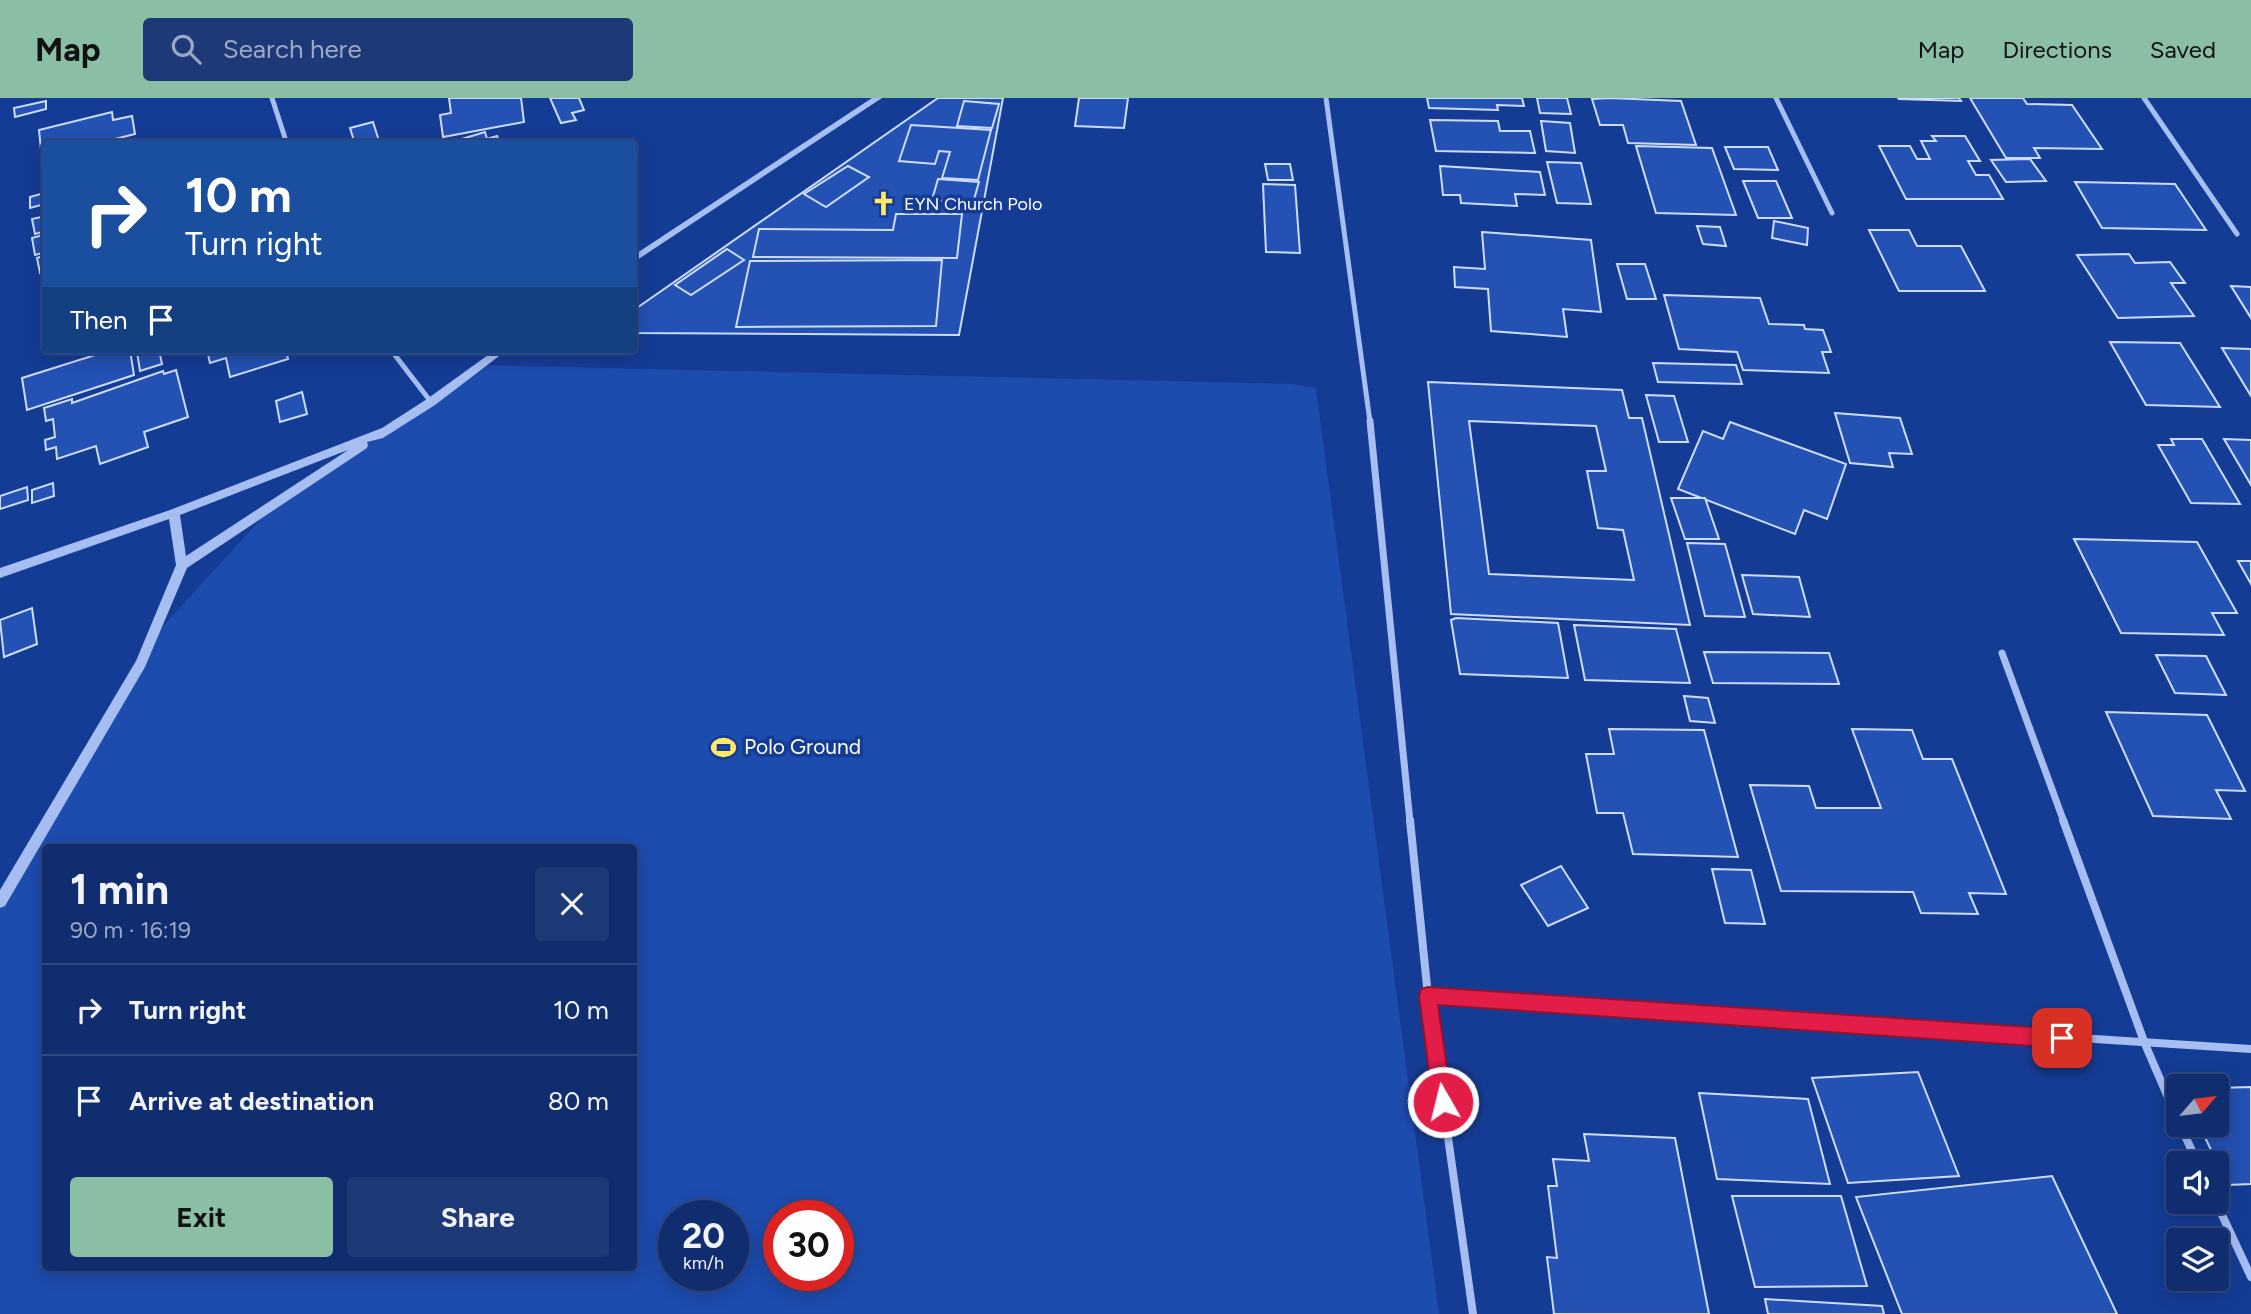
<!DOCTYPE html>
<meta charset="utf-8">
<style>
:root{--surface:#102d70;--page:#1e3978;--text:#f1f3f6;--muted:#9ca8c3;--line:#304983;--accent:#8abfa5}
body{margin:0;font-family:Figtree,sans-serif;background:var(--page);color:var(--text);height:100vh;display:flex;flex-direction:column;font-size:26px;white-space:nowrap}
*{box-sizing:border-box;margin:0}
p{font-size:23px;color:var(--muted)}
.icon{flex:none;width:38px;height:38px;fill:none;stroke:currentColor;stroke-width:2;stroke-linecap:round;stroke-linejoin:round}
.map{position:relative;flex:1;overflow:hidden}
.panel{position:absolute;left:42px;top:746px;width:595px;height:427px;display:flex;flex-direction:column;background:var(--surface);border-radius:7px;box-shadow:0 4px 18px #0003,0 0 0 2px var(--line)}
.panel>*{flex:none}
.hud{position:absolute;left:42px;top:42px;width:595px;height:214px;border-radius:7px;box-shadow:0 4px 18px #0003,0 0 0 2px var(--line);background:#1a4fa0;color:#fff;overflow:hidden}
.needle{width:46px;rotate:62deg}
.buttons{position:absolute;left:2166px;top:976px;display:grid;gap:14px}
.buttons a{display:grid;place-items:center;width:63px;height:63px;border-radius:7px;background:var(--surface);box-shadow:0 4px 18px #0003,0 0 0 2px var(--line);font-size:35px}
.speed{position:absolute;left:658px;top:1102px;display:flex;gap:14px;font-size:35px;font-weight:700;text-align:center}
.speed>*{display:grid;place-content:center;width:91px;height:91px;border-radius:50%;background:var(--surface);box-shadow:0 4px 18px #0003,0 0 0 2px var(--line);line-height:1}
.speed small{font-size:18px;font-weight:400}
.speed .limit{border:10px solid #d22;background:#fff;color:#111}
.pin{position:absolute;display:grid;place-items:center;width:60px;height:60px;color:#fff;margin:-30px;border-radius:14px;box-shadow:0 4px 10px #0006}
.me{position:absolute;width:77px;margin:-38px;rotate:352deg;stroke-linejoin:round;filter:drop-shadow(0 0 5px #0008)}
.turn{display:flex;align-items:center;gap:24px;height:147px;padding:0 28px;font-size:32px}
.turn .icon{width:91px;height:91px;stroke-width:2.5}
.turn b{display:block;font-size:49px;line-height:60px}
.then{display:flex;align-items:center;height:66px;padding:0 28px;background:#0003;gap:14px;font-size:26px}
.round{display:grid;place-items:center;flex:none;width:74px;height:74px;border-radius:7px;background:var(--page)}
.summary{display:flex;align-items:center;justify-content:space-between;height:119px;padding:0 28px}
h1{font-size:42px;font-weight:700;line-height:52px}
.primary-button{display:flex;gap:14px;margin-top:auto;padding:14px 28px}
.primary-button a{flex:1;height:80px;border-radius:7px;background:var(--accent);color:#111;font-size:28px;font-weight:700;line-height:80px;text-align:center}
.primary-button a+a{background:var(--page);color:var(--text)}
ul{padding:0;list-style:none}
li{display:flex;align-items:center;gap:21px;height:91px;padding:0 28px;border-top:2px solid var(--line)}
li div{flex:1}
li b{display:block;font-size:26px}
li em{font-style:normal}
header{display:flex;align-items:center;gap:42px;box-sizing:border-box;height:98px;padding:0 35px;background:var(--accent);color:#111}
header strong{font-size:33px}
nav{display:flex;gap:38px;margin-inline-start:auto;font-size:24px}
.search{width:490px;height:63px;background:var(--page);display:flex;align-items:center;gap:18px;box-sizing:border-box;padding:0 24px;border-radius:7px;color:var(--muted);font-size:26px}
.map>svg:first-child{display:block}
.green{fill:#1d4caf;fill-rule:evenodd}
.building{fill:#2351b4;stroke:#cddcfc;stroke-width:2;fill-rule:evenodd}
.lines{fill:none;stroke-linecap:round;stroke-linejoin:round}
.minor-far2{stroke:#a6bef2;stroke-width:5}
.minor-far1{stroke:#a6bef2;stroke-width:7}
.minor{stroke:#a6bef2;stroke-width:8}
.tertiary{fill:#a6bef2;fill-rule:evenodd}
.route{fill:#e11d48;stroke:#92132f;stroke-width:2}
.labels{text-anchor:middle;stroke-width:7;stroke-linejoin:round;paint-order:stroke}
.far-poi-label{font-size:18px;fill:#fff;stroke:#153c95;text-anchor:start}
.poi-label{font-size:21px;fill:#fff;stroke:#153c95;text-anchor:start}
</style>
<header>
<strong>Map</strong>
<div class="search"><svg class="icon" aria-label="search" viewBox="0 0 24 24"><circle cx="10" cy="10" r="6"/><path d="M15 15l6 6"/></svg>Search here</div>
<nav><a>Map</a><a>Directions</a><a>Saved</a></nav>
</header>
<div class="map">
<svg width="2251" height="1216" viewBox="0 0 2251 1216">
<rect width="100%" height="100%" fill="#153c95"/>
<path class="green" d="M 478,267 L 1292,286 L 1316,290 L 1439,1216 L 0,1216 L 0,792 L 144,549 L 281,399 ZM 46,749 L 634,749 L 634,1169 L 46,1169 ZM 674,1118 L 733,1118 L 733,1178 L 674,1178 ZM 779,1118 L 838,1118 L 838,1178 L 779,1178 Z"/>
<g class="building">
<path d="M 449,0 L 521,0 L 524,24 L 443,39 L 440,17 L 451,15 Z"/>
<path d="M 550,0 L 579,0 L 584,12 L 572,15 L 576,22 L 561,25 Z"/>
<path d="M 938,0 L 1003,0 L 959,237 L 634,235 L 634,212 Z"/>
<path d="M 1079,0 L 1128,0 L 1124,30 L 1075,28 Z"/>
<path d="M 1427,0 L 1522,0 L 1524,8 L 1497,7 L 1498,12 L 1429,10 Z"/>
<path d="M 1537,0 L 1567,0 L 1571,16 L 1540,15 Z"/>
<path d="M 1610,0 L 1681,3 L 1696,47 L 1628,45 L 1623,27 L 1600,27 L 1592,1 Z"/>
<path d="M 1898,0 L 1959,0 L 1961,3 L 1899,1 Z"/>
<path d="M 1970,0 L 2023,0 L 2027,6 L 2072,7 L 2102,51 L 2034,50 L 2040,60 L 2006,60 Z"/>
<path d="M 46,3 L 46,11 L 15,19 L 14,10 Z"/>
<path d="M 964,3 L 999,6 L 992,30 L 957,28 Z"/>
<path d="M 112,14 L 113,22 L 132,18 L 135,36 L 115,41 L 116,46 L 46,46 L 46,70 L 43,71 L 39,32 Z"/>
<path d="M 1430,22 L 1498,23 L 1500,33 L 1530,33 L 1535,55 L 1436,53 Z"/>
<path d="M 1541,23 L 1570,25 L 1575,55 L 1546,53 Z"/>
<path d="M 373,24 L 380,46 L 355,46 L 350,30 Z"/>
<path d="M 911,27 L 991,32 L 978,82 L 942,80 L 950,54 L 939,53 L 935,66 L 899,63 Z"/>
<path d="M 485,34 L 487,41 L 497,38 L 500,46 L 445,46 Z"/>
<path d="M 1932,38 L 1965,38 L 1980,63 L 1968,63 L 1976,77 L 1989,77 L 2003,101 L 1906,101 L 1879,48 L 1910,48 L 1917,61 L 1930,61 L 1921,43 L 1936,43 Z"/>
<path d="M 1636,48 L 1712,50 L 1736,117 L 1656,115 Z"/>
<path d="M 1725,49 L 1768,49 L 1778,72 L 1734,71 Z"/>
<path d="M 2030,61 L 2046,83 L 2006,84 L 1991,62 Z"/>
<path d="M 1547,64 L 1581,65 L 1591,106 L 1557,105 Z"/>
<path d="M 1265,66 L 1290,66 L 1293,82 L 1268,82 Z"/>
<path d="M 848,68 L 869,79 L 826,109 L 804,96 Z"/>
<path d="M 1440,68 L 1540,74 L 1545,97 L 1515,96 L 1517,108 L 1461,105 L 1460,97 L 1443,97 Z"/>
<path d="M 938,81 L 979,84 L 973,105 L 932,102 Z"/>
<path d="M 1743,83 L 1776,83 L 1792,120 L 1758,120 Z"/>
<path d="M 2075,84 L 2175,86 L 2206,132 L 2102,130 Z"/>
<path d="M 1263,86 L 1295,87 L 1300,155 L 1266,154 Z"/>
<path d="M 44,95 L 45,106 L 30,110 L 30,99 Z"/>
<path d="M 896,116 L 962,116 L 957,160 L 753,159 L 759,131 L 893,132 Z"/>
<path d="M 46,118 L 46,133 L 35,136 L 32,121 Z"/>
<path d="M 1774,123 L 1808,130 L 1807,147 L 1772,140 Z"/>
<path d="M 1697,128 L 1720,129 L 1726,148 L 1703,146 Z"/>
<path d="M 1869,132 L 1909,132 L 1917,148 L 1961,148 L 1985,193 L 1899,193 Z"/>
<path d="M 1482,134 L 1591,142 L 1601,214 L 1563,211 L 1567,239 L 1491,233 L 1488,191 L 1455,189 L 1454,169 L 1485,171 Z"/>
<path d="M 46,136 L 46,154 L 35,157 L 32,140 Z"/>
<path d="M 727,151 L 744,162 L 691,197 L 675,187 Z"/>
<path d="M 2129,156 L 2135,165 L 2170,164 L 2185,185 L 2171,185 L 2194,218 L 2118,220 L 2077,157 Z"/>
<path d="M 46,157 L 46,173 L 40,175 L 37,160 Z"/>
<path d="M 942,162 L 936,228 L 736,229 L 750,163 Z"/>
<path d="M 1617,166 L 1645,166 L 1656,201 L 1627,201 Z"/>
<path d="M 2231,188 L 2251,189 L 2251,220 Z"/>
<path d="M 1664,197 L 1760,200 L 1769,226 L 1804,227 L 1805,231 L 1823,232 L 1831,254 L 1822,254 L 1829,275 L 1743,272 L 1737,254 L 1679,251 Z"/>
<path d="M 2110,244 L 2180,245 L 2220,309 L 2146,307 Z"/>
<path d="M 2222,250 L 2251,251 L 2251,298 Z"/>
<path d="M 111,252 L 130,252 L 134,277 L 27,312 L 22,280 Z"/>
<path d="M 144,252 L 159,252 L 162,266 L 140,273 L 137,254 Z"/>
<path d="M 207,252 L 286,252 L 288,261 L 230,279 L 226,260 L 210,265 Z"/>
<path d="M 1653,265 L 1736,267 L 1742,286 L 1658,284 Z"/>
<path d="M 176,272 L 188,319 L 144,334 L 148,349 L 100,366 L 96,348 L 57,361 L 56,349 L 46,352 L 45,342 L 55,339 L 53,321 L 46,323 L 44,310 L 72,301 L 72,305 L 163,273 L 164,276 Z"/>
<path d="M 1428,284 L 1622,292 L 1629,320 L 1642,320 L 1690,527 L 1451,516 ZM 1469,323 L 1596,328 L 1606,373 L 1587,373 L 1598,430 L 1623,432 L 1634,482 L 1489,476 Z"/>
<path d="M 302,294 L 307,316 L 280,324 L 276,303 Z"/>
<path d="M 1646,297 L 1674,298 L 1688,344 L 1659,344 Z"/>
<path d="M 1835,315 L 1900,320 L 1912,356 L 1889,355 L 1893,369 L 1850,365 Z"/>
<path d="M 1730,324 L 1846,366 L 1827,421 L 1804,412 L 1795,436 L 1678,391 L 1703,333 L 1723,341 Z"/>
<path d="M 2171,341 L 2202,341 L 2240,406 L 2191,405 L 2158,347 L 2174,347 Z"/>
<path d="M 2224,341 L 2251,342 L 2251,387 Z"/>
<path d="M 53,385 L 54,398 L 32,405 L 32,392 Z"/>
<path d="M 27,389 L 28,402 L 0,411 L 0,398 Z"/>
<path d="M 1671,400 L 1705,400 L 1719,441 L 1685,441 Z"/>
<path d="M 2074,441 L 2197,444 L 2237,515 L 2212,515 L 2224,537 L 2121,535 Z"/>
<path d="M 1687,445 L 1725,446 L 1745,519 L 1705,518 Z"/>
<path d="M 2238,463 L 2251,463 L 2251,486 Z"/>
<path d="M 1742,477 L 1799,479 L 1810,519 L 1753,516 Z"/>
<path d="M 32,510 L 37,546 L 4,559 L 0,522 Z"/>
<path d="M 1456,520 L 1558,525 L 1568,580 L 1460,576 L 1451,522 Z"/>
<path d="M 1574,527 L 1676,531 L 1690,585 L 1585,582 Z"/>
<path d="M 1704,554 L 1829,555 L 1839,586 L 1713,585 Z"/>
<path d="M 2156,557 L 2206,558 L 2226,597 L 2175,595 Z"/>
<path d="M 1684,598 L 1708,600 L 1715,625 L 1690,623 Z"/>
<path d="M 2106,614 L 2207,617 L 2245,693 L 2216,692 L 2231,721 L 2153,718 Z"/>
<path d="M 1609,631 L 1704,632 L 1738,759 L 1633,756 L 1623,715 L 1597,715 L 1586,656 L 1614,656 Z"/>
<path d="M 1852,631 L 1912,632 L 1923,661 L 1952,661 L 2006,796 L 1969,795 L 1978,816 L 1921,815 L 1913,794 L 1781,793 L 1750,687 L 1809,688 L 1816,710 L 1881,710 Z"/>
<path d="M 1561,768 L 1588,810 L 1548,828 L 1521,787 Z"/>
<path d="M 1712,771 L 1751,772 L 1765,826 L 1725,825 Z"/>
<path d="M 1918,974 L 1959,1078 L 1848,1085 L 1812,980 Z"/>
<path d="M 2251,989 L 2251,1086 L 2228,1087 L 2199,1027 L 2217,1027 L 2217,990 Z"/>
<path d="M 1699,995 L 1808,1001 L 1830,1086 L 1717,1081 Z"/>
<path d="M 1584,1036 L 1675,1040 L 1709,1216 L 1554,1216 L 1547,1159 L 1557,1160 L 1548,1088 L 1557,1088 L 1553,1061 L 1589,1063 Z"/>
<path d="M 2052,1078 L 2117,1216 L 1902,1216 L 1856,1099 Z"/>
<path d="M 1732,1098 L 1841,1098 L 1867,1188 L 1755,1189 Z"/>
<path d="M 1765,1201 L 1882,1208 L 1884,1216 L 1768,1216 Z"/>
</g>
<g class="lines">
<g class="minor-far2">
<path d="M 272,0 L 287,46"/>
<path d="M 1326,0 L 1370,324"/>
<path d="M 1776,0 L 1832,115"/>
<path d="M 2144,0 L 2237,136"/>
<path d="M 391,252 L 431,304"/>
</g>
<g class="minor-far1">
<path d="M 1370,323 L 1410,724"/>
<path d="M 2002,555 L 2064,724"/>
</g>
<g class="minor">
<path d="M 1410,722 L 1428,898 L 1473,1216"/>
<path d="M 2063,722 L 2145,946 L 2179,1025"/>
<path d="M 1428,898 L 2251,951"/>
<path d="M 2180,1027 L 2198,1066"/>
<path d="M 2216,1104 L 2251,1179"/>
</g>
<g class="tertiary">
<path d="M 872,0 L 882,0 L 634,164 L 634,157 Z"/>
<path d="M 495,252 L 507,252 L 435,307 L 383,340 L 367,344 L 368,347 L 367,350 L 187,470 L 145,569 L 5,808 L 0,810 L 0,792 L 136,563 L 176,467 L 169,421 L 0,480 L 0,470 L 170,412 L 382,330 L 427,301 ZM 348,352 L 186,458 L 180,417 Z"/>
</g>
</g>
<path class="route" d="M 1428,889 L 2062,931 L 2069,934 L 2071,940 L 2069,947 L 2062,950 L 1438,907 L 1452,1004 L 1450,1011 L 1443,1013 L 1436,1011 L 1433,1004 L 1419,898 L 1421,891 Z"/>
<defs>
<symbol id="church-bare" viewBox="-9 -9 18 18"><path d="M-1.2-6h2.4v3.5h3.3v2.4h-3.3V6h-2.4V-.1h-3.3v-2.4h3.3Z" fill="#ffe767" stroke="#153c95" stroke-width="2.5" paint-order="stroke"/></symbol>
<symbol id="stadium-bare" viewBox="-9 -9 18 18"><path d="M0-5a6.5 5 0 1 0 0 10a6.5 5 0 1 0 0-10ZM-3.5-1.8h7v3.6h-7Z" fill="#ffe767" stroke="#153c95" stroke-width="2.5" paint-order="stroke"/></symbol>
</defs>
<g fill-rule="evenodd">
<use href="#church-bare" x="866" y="88" width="35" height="35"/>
<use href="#stadium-bare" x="706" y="632" width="35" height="35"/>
</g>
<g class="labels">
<g class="far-poi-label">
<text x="904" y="112">EYN Church Polo</text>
</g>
<g class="poi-label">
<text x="744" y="656">Polo Ground</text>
</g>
</g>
</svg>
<div class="buttons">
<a><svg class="needle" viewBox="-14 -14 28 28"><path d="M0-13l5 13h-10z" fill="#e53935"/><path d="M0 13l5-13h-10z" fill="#9ca8c3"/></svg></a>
<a><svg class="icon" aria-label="sound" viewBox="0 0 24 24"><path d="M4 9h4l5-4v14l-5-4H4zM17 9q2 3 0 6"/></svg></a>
<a><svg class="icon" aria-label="layers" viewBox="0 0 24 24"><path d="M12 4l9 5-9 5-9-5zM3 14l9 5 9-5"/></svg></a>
</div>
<div class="speed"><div>20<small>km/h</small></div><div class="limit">30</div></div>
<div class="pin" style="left:2062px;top:940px;background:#d93025"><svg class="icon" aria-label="arrive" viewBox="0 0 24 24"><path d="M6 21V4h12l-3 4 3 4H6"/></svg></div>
<svg class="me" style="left:1443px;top:1004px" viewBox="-20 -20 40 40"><circle r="17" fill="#e11d48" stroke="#fff" stroke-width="3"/><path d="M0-11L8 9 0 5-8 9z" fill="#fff"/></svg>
<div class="hud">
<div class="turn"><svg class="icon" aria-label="right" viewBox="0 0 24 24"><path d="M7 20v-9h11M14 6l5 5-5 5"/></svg><div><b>10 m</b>Turn right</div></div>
<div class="then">Then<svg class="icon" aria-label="arrive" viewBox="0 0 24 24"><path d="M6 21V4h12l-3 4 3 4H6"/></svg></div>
</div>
<section class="panel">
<div class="summary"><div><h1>1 min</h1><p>90 m · 16:19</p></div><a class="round"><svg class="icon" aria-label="close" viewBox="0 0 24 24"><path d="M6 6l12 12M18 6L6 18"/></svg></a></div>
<ul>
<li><svg class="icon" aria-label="right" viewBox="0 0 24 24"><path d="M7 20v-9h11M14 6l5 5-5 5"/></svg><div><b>Turn right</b></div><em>10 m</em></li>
<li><svg class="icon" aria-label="arrive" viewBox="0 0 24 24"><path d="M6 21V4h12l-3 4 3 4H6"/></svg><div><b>Arrive at destination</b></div><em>80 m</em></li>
</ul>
<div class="primary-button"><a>Exit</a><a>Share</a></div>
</section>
</div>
